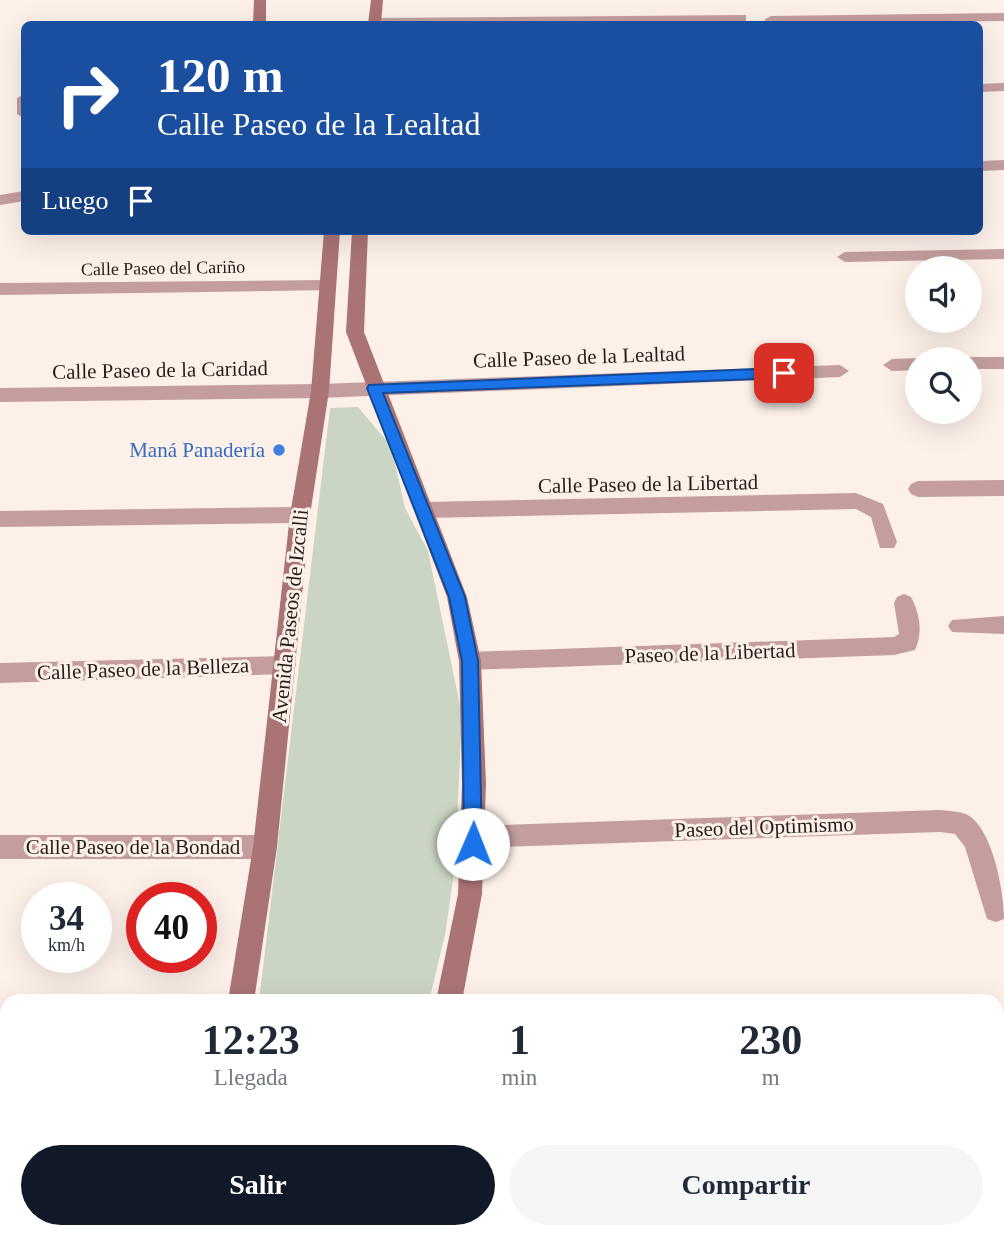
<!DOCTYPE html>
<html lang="es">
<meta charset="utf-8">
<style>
:root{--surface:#fff;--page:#f6f6f7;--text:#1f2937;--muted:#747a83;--accent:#111827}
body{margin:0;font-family:Georgia,serif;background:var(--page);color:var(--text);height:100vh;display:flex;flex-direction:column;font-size:26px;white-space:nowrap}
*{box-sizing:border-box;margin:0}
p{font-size:23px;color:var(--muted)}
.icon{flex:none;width:38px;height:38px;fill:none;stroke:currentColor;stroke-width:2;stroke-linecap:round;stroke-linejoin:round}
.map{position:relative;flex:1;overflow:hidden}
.panel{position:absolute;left:0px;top:994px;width:1004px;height:245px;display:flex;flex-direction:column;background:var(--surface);border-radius:21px 21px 0 0;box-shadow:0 7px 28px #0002}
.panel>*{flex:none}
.top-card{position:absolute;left:21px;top:21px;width:962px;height:214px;border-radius:10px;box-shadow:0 7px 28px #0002;background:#1a4fa0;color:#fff;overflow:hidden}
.fabs{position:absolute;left:905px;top:256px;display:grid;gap:14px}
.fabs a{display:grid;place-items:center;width:77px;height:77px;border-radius:50%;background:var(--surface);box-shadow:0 7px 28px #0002;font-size:35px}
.speed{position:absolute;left:21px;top:882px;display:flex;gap:14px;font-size:35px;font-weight:700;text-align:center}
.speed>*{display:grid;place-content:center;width:91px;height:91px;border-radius:50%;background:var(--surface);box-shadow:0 7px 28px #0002;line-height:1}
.speed small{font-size:18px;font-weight:400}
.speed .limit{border:10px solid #d22;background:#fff;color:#111}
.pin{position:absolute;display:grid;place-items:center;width:60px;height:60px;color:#fff;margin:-30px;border-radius:14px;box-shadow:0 4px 10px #0006}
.me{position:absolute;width:77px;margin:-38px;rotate:1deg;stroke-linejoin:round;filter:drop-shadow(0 0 5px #0008)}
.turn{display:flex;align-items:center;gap:24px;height:147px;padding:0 21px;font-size:32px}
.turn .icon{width:91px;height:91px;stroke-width:2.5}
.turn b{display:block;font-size:49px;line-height:60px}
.then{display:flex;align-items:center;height:66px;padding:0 21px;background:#0003;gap:14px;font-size:26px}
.eta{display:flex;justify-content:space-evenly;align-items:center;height:119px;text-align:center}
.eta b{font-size:42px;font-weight:700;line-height:49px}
.primary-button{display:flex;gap:14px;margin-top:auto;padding:14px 21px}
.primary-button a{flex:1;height:80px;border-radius:42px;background:var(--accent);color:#fff;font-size:28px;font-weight:700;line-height:80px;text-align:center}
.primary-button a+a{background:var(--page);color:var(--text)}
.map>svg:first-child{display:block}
.green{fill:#cbd5c3}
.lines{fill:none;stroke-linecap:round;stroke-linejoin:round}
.street{fill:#c49e9f;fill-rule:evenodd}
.secondary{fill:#aa7476;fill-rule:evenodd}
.route{fill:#1a73e8;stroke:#114b97;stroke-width:2}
.shop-dot{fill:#3f7fe0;stroke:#fcf0e9;stroke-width:2.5}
.labels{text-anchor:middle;stroke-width:6;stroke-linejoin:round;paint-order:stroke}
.far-street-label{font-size:18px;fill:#241d19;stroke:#fcf0e9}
.street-label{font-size:21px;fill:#241d19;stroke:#fcf0e9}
.shop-label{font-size:21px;fill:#366cbe;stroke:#fcf0e9;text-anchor:end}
</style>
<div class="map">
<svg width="1004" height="1239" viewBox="0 0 1004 1239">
<rect width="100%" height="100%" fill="#fcf0e9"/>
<g class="green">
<path d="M 358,407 L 391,446 L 405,508 L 428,551 L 462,715 L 455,866 L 445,935 L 429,1001 L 259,1001 L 330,408 Z"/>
<path d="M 232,1232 L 342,1232 L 338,1239 L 231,1239 Z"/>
</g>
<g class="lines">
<g class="street">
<path d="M 1004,13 L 1004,21 L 771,24 L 764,20 L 771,16 Z"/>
<path d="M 746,15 L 746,21 L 741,22 L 370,24 L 368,22 L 375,18 Z"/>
<path d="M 1004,83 L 1004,91 L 980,92 L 980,84 Z"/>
<path d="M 24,94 L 24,118 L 17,114 L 17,98 Z"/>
<path d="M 1004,160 L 1004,170 L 980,171 L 980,161 Z"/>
<path d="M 24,191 L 24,201 L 0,205 L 0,195 Z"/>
<path d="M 1004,249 L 1004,259 L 845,262 L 837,257 L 845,252 Z"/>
<path d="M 327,280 L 335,286 L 333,290 L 0,295 L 0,283 Z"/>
<path d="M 970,357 L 1004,357 L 1004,369 L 970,369 L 970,359 L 964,359 Z"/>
<path d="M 917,358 L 921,359 L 917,359 L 917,370 L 892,371 L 883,365 L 892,359 Z"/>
<path d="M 840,365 L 849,371 L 840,377 L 320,398 L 0,402 L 0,388 L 320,384 Z"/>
<path d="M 1004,480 L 1004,496 L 918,497 L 911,494 L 908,489 L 911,484 L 918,481 Z"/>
<path d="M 856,493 L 883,504 L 897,542 L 894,548 L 880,548 L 871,517 L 856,509 L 425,518 L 418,515 L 415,510 L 418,505 L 425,502 Z"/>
<path d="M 300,507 L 307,509 L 310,515 L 307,521 L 300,523 L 0,527 L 0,511 Z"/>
<path d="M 904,594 L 911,597 C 920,613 923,634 915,650 L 894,655 L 470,670 L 462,668 L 459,661 L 462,654 L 470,652 L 894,637 L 899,634 L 894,603 L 897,597 Z"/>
<path d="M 1004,616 L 1004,634 L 952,632 L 948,626 L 952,620 Z"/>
<path d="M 285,656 L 293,658 L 296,665 L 293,672 L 285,674 L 0,683 L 0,663 Z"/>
<path d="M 940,810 C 949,811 960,811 968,815 C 993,830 1004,892 1004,919 L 996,922 L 987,919 L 965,847 L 955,834 L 940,832 L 503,847 L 473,856 L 465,852 L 461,844 L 465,836 L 503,825 Z"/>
<path d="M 0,835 L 265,835 L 273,839 L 277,847 L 273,855 L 265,859 L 0,859 Z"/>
<rect x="998" y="1030" width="6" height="26"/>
<rect x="0" y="1068" width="7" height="28"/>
</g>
<g class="secondary">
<path d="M 254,0 L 266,0 L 266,24 L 253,24 Z"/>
<path d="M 371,0 L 383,0 L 381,24 L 368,24 Z"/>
<path d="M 324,231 L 340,231 L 329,391 L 310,515 L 277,847 L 254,1001 L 228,1001 L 253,847 L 290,515 L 311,391 Z"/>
<path d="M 352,231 L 368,231 L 364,332 L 467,597 L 481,661 L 486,784 L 482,894 L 462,1001 L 436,1001 L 458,894 L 462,784 L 459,661 L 447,597 L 346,332 Z"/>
<path d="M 199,1232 L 227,1232 L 227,1239 L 197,1239 Z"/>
<path d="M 347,1232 L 376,1232 L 374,1239 L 344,1239 Z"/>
</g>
</g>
<path class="route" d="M 784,368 L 791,373 L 784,378 L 383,393 L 465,597 L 478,661 L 482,844 L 479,851 L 473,853 L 466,851 L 464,844 L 462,661 L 449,597 L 367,388 L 369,385 Z"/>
<circle class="shop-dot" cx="279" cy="450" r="7"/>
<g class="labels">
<g class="far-street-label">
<text transform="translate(163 268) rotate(-1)" y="6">Calle Paseo del Cariño</text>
</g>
<g class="street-label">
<text transform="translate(579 357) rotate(-2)" y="7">Calle Paseo de la Lealtad</text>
<text transform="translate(160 370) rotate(-1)" y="7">Calle Paseo de la Caridad</text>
<text transform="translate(648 484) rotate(-1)" y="7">Calle Paseo de la Libertad</text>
<text transform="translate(290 616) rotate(-84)" y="7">Avenida Paseos de Izcalli</text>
<text transform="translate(710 653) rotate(-2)" y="7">Paseo de la Libertad</text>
<text transform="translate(143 669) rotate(-2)" y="7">Calle Paseo de la Belleza</text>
<text transform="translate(764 827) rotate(-2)" y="7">Paseo del Optimismo</text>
<text x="133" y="854">Calle Paseo de la Bondad</text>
</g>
<g class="shop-label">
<text x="265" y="457">Maná Panadería</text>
</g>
</g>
</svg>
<div class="fabs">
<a><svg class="icon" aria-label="sound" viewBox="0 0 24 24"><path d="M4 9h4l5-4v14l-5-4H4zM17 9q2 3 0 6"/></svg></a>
<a><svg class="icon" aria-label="search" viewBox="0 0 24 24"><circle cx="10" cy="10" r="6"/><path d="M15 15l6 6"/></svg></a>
</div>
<div class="speed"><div>34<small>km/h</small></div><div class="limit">40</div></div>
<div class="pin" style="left:784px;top:373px;background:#d93025"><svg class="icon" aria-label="arrive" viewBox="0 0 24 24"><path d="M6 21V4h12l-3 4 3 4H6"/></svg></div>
<svg class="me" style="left:473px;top:844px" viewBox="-20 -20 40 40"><circle r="19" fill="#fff"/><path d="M0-13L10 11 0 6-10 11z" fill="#1a73e8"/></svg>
<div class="top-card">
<div class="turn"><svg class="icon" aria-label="right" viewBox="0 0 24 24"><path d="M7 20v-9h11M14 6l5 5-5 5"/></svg><div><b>120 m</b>Calle Paseo de la Lealtad</div></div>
<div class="then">Luego<svg class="icon" aria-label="arrive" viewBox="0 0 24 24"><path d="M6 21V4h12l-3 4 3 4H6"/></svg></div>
</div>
<section class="panel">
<div class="eta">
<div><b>12:23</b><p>Llegada</p></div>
<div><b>1</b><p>min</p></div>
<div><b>230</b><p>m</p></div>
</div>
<div class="primary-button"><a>Salir</a><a>Compartir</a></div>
</section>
</div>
